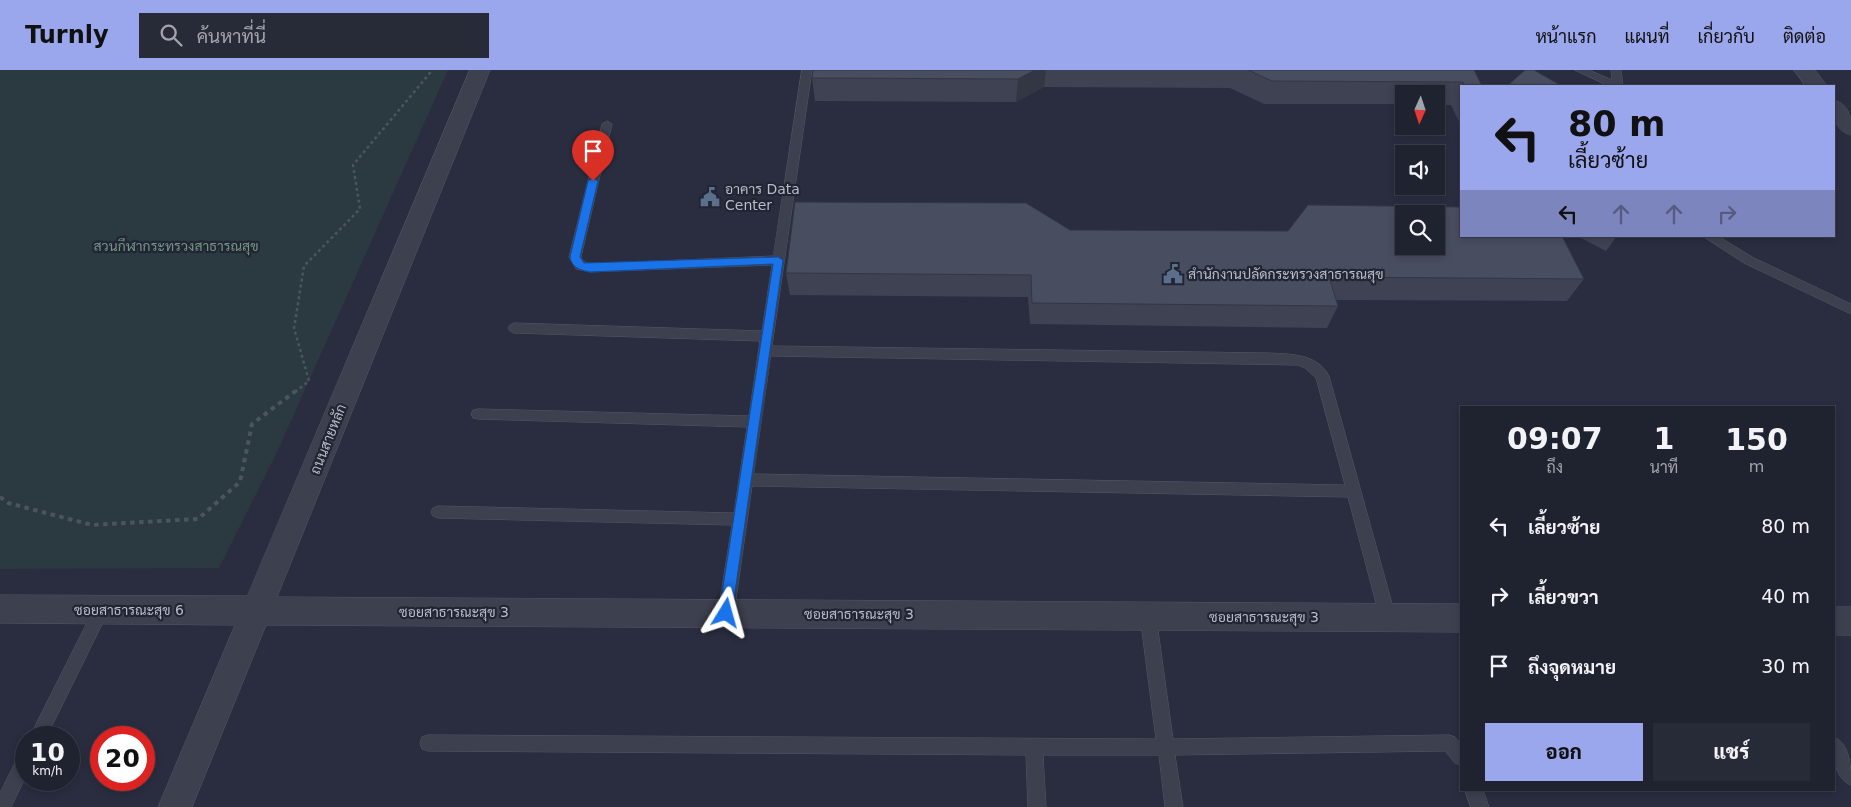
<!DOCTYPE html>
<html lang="th">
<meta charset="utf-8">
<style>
:root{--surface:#1f222f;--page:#272a37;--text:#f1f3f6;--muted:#a1a4aa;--line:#3c3f4b;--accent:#9ba7ed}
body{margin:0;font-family:"DejaVu Sans",Sarabun,sans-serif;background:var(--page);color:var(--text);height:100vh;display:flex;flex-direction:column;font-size:19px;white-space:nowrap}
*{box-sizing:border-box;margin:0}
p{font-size:16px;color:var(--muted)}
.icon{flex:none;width:28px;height:28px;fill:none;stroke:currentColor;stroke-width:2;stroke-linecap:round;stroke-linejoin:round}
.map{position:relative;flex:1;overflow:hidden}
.panel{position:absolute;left:1460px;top:336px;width:375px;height:385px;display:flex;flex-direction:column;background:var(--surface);border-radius:0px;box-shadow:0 2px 8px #0003,0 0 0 1px var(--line)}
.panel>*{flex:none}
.guide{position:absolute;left:1460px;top:15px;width:375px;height:152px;border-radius:0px;box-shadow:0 2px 8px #0003,0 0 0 1px var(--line);background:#9ba7ed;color:#111;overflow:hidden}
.needle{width:32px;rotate:183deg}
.controls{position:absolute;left:1395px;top:15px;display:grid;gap:10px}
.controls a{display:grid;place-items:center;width:50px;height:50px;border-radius:0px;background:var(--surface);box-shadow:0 2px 8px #0003,0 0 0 1px var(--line);font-size:25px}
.speed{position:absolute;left:15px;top:656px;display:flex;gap:10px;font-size:25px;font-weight:700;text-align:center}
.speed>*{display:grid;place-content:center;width:65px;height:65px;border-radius:50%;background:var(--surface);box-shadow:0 2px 8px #0003,0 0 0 1px var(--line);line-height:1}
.speed small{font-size:12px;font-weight:400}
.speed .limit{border:8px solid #d22;background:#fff;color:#111}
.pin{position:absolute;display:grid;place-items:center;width:42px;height:42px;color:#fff;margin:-51px -21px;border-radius:50% 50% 50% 0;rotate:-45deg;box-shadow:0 0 5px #0007}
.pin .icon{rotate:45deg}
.me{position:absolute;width:55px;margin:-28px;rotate:8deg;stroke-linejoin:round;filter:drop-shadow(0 0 4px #0008)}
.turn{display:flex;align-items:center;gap:18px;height:105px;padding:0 25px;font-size:22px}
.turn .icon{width:65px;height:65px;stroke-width:2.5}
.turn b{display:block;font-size:35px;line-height:42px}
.lanes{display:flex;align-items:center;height:48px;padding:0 25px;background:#0003;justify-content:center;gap:25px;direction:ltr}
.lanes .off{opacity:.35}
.eta{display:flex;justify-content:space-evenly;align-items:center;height:85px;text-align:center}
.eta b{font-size:30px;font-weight:800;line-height:35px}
.action{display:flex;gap:10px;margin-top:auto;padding:10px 25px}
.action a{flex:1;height:58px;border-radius:0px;background:var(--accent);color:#111;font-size:20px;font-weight:800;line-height:58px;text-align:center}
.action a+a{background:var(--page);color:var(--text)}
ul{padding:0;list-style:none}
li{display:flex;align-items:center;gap:15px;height:70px;padding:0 25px}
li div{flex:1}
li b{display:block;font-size:19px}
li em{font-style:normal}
header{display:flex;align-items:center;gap:30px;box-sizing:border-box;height:70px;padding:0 25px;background:var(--accent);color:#111}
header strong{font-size:24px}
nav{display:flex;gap:28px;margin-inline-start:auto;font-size:18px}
.search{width:350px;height:45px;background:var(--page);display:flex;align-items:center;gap:12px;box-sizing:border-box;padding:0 18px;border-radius:0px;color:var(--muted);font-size:19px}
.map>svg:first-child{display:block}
.green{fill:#2b3940}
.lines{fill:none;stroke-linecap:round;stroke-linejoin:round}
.lane-casing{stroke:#555866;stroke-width:1}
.street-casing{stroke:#555866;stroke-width:1}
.path-far1{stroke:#49565d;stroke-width:2.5;stroke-dasharray:3 3;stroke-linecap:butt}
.path{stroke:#49565d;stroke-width:4;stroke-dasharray:4.5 4.5;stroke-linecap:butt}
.lane{fill:#3d404f;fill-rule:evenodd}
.street{fill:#3d404f;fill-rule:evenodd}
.wall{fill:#3f4253}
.shaded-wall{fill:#333643}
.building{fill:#494d60;stroke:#333643;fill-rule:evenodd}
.route{fill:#1a73e8;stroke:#114b97}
.labels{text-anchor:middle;stroke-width:4.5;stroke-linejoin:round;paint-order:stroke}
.poi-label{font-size:14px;fill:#b9bcc9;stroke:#222534;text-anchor:start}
.park-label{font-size:14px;fill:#739784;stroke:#222534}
.street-label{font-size:14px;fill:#b9bcc9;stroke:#222534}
</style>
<header>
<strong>Turnly</strong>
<div class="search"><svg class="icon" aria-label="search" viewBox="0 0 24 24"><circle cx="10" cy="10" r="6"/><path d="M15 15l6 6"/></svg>ค้นหาที่นี่</div>
<nav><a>หน้าแรก</a><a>แผนที่</a><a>เกี่ยวกับ</a><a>ติดต่อ</a></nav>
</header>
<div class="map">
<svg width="1851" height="737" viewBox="0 0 1851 737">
<rect width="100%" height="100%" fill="#292d3f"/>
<path class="green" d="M 0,0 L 448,0 L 278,380 L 219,498 L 0,499 Z"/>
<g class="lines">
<defs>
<g id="lane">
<path d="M 802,0 L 812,0 L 772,276 L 1267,283 C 1289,284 1317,283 1329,306 L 1396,548 L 1393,553 L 1388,555 L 1383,553 L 1380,548 L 1348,427 L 752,416 L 734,543 L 731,548 L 726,550 L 721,548 L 718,543 L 732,455 L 438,448 L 433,446 L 431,442 L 433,438 L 438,436 L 734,443 L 747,357 L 478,349 L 473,348 L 471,344 L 473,340 L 478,339 L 749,346 L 760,271 L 514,263 L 510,261 L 508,258 L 510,255 L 514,253 L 762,261 L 772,195 L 590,202 L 576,199 L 569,187 L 602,54 L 607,51 L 612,54 L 581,187 L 583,191 L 590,194 L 773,186 ZM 771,286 L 1298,295 L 1305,298 L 1316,308 L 1345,415 L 754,404 Z"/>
<path d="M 1575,0 L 1589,0 L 1612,10 L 1611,0 L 1621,0 L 1623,16 L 1609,16 Z"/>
<path d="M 1703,166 L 1718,166 L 1752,187 L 1851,234 L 1851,244 L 1744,193 Z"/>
<path d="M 101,533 L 106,535 L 109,540 L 46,668 L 29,668 L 96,535 Z"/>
<path d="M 1148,539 L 1153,541 L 1156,546 L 1173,669 L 1449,665 L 1455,667 L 1461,675 L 1461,695 L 1455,693 L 1445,681 L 1175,685 L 1183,737 L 1165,737 L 1159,685 L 1043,685 L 1046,737 L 1028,737 L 1026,685 L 428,681 L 422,679 L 420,673 L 422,667 L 428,665 L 1156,669 L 1140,546 L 1143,541 Z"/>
<path d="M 1834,667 C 1851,674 1851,699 1851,715 C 1833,708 1833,683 1834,667 Z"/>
<path d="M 26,681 L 26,706 L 11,737 L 0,737 L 0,723 L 20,683 Z"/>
<path d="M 1465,720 L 1483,720 L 1489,737 L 1471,737 Z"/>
</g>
<g id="street">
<path d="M 470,0 L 490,0 L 277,527 L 1461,534 L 1461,562 L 266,555 L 192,737 L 158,737 L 235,555 L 0,553 L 0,525 L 247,526 Z"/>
<path d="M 1794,0 L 1815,0 L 1827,16 L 1806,16 Z"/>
<path d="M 1834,30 C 1851,35 1851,49 1851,65 C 1834,60 1833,46 1834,30 Z"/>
<rect x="1834" y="537" width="17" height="28"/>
</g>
</defs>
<use href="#lane" class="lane-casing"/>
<use href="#street" class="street-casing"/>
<path class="path-far1" d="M 295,322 L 309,311 L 294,258 L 304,196 L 360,139 L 353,95 L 430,3 L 430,0"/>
<path class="path" d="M 0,427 L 8,433 L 92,455 L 198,449 L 240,412 L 252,354 L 297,320"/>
<use href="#lane" class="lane"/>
<use href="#street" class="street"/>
</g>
<g class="wall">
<path d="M 813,0 L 1474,0 L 1482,16 L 1461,16 L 1461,56 L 1451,35 L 1436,35 L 1436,24 L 1404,24 L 1404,34 L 1264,34 L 1230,18 L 1044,17 L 1016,32 L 815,31 L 812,8 Z"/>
<path d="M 1070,160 L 1288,161 L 1584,209 L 1567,231 L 1336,230 L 1338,236 L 1327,258 L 1030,254 L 1028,227 L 790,225 L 786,203 Z"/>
<path d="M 1577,166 L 1617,166 L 1606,181 Z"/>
</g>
<path class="shaded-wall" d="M 1035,0 L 1046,0 L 1044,17 L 1016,32 L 1018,9 Z"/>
<g class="building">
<path d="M 813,0 L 1035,0 L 1018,9 L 812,8 Z"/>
<path d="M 1248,0 L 1474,0 L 1482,16 L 1465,16 L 1463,12 L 1272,11 Z"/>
<path d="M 1525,0 L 1534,0 L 1562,16 L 1507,16 Z"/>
<path d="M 795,132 L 1026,133 L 1070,160 L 1288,161 L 1308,135 L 1461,137 L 1461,166 L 1562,166 L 1584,209 L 1329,207 L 1338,236 L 1032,233 L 1031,205 L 786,203 ZM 1404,144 L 1436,144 L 1436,176 L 1404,176 Z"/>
</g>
<path class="route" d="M 593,108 L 598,111 L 580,187 L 584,193 L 778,187 L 783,190 L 732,543 L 730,548 L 726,549 L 721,548 L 719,543 L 773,194 L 590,202 C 580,200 572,198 570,187 L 588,111 Z"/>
<defs>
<symbol id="civic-bare" viewBox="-9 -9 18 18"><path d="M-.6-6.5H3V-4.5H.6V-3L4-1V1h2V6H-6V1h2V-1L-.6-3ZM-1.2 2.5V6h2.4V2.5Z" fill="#5c6f8a" stroke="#222534" stroke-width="2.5" paint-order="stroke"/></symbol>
</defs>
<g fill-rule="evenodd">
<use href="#civic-bare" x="696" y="113" width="28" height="28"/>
<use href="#civic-bare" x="1159" y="190" width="28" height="28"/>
</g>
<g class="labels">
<g class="poi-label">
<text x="725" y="124">อาคาร Data<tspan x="725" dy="16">Center</tspan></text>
<text x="1188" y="209">สำนักงานปลัดกระทรวงสาธารณสุข</text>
</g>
<g class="park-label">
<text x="176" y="181">สวนกีฬากระทรวงสาธารณสุข</text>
</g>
<g class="street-label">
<text transform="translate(328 369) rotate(-68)" y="5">ถนนสายหลัก</text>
<text x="129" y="545">ซอยสาธารณะสุข 6</text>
<text x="454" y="547">ซอยสาธารณะสุข 3</text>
<text x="859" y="549">ซอยสาธารณะสุข 3</text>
<text x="1264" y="552">ซอยสาธารณะสุข 3</text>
</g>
</g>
</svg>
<div class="controls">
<a><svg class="needle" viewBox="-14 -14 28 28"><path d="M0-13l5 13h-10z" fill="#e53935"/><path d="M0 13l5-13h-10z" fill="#a1a4aa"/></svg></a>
<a><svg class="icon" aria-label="sound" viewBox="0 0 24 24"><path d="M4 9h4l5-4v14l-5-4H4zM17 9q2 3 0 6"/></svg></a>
<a><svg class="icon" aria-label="search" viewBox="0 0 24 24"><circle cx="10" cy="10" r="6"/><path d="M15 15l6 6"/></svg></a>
</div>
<div class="speed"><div>10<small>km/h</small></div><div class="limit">20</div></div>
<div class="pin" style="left:593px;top:111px;background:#d93025"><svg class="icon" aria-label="arrive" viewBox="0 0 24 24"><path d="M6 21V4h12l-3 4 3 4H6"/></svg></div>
<svg class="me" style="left:726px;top:543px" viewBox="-20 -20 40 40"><path d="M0-17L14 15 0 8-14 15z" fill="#1a73e8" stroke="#fff" stroke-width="4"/></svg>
<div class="guide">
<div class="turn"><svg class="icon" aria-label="left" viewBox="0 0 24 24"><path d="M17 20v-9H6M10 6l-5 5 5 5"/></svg><div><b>80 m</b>เลี้ยวซ้าย</div></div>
<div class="lanes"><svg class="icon" aria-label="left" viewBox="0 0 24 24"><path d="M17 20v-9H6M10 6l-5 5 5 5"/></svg><svg class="icon off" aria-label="ahead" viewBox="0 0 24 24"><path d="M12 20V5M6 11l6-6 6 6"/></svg><svg class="icon off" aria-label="ahead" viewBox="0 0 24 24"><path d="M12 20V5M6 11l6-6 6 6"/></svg><svg class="icon off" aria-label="right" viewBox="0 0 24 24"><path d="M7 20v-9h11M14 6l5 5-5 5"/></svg></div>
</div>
<section class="panel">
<div class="eta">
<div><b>09:07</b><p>ถึง</p></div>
<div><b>1</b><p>นาที</p></div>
<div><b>150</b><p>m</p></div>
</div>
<ul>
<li><svg class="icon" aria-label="left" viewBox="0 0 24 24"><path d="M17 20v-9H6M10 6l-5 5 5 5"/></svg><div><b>เลี้ยวซ้าย</b></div><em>80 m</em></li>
<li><svg class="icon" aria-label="right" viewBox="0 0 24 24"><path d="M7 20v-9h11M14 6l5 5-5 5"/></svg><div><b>เลี้ยวขวา</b></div><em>40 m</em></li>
<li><svg class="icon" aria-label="arrive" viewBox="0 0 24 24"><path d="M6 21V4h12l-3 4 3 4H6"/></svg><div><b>ถึงจุดหมาย</b></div><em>30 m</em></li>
</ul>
<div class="action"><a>ออก</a><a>แชร์</a></div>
</section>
</div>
